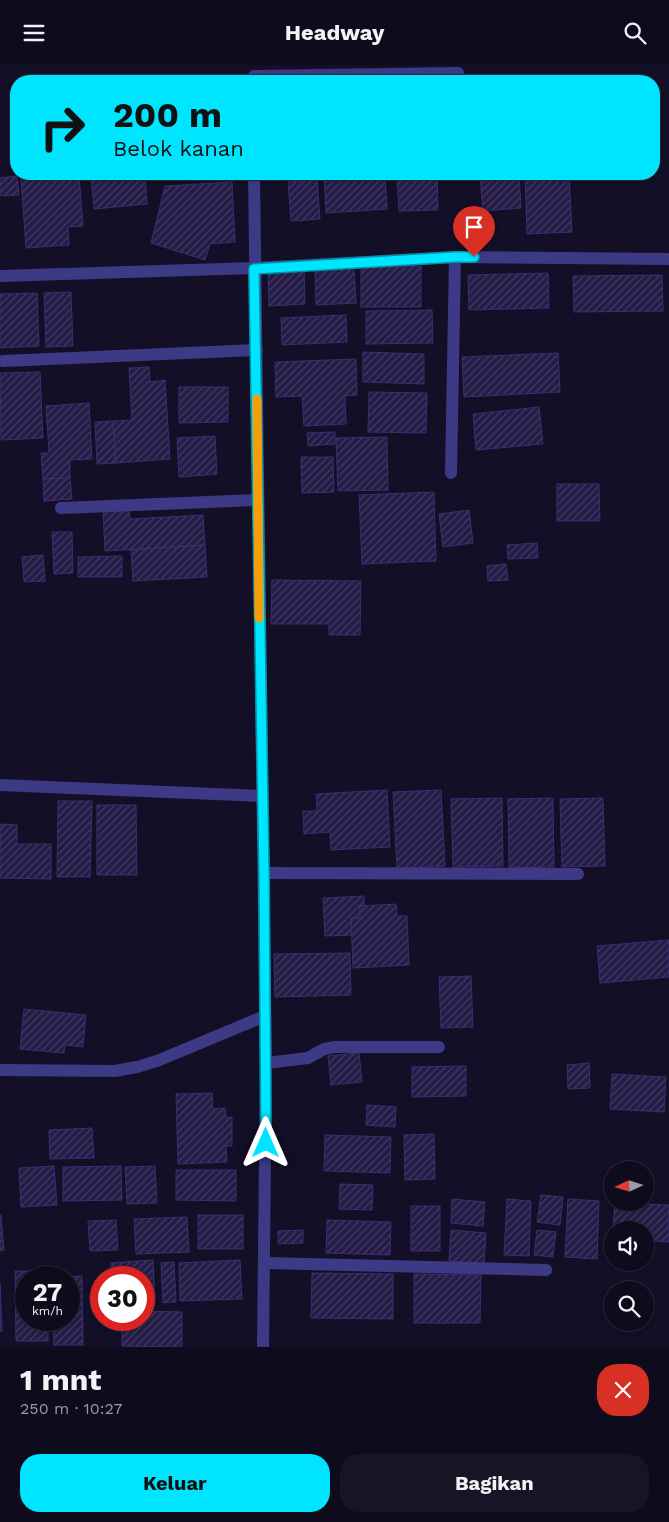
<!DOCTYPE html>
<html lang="id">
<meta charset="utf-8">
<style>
:root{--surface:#0e0b1c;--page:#171425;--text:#f1f3f6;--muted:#9b9ba3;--line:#2e2b3b;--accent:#00e5ff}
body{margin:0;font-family:"Work Sans",sans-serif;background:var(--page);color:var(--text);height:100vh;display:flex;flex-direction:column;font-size:19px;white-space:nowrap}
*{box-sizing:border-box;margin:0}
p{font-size:16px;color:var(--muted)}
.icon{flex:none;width:28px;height:28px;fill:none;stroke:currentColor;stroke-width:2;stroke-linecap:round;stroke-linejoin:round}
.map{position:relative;height:1282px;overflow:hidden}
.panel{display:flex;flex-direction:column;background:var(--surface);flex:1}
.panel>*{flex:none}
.hud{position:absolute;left:10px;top:10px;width:650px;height:105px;border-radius:20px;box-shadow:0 1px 4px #0004,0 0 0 1px var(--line);background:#00e5ff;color:#111;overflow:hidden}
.needle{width:32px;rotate:266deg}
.fabs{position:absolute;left:604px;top:1096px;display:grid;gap:10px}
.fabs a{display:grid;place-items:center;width:50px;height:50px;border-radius:50%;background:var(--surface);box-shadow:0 1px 4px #0004,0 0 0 1px var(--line);font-size:25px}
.speed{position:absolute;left:15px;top:1201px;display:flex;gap:10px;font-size:25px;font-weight:700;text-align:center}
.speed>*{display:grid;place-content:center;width:65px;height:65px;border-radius:50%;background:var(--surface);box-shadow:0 1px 4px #0004,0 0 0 1px var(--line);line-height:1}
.speed small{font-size:12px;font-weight:400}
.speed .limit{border:8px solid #d22;background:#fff;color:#111}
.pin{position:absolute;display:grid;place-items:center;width:42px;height:42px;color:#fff;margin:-51px -21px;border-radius:50% 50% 50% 0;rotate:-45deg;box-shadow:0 0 5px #0007}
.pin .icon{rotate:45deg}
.me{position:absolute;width:55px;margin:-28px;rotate:0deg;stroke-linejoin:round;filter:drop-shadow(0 0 4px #0008)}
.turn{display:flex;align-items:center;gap:18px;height:105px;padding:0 20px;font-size:22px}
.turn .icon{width:65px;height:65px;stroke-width:2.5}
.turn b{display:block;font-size:35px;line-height:42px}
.round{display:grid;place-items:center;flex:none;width:52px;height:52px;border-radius:20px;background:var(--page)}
.head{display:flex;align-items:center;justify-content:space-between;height:85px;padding:0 20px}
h1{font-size:30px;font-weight:700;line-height:38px}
.cta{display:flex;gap:10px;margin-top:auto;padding:10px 20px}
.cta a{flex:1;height:58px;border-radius:20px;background:var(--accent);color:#111;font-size:20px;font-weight:700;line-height:58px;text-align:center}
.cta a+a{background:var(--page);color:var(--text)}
header{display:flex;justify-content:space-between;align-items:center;height:65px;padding:0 20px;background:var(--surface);font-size:22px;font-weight:700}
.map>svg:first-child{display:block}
.building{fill:url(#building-hatch);stroke:#3b2d73}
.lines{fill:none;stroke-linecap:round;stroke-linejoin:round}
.street{stroke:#3d3a85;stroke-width:12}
.route-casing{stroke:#0095a6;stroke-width:12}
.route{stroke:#00e5ff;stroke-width:9}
.slow{stroke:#f59e0b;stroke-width:9}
</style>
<header><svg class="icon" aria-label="menu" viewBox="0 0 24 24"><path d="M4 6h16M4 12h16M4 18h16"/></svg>Headway<svg class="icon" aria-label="search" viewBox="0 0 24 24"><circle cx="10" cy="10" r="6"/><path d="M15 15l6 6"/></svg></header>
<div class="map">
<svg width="669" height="1282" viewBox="0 0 669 1282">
<defs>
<pattern id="building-hatch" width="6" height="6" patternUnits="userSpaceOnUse" patternTransform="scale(1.25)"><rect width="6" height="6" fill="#241b47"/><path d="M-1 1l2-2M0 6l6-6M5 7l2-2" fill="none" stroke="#433b63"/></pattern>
</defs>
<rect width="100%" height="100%" fill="#130f26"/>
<g class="building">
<path d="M 91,109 L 145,109 L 147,139 L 94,144 Z"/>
<path d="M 324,109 L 385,109 L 387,144 L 326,148 Z"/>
<path d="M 397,109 L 437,109 L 438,145 L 399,146 Z"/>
<path d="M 480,109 L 519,109 L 521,143 L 483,146 Z"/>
<path d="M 525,109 L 569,109 L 572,167 L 527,169 Z"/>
<path d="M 79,110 L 83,161 L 68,162 L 69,180 L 26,183 L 21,114 Z"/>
<path d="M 17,111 L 19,130 L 0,131 L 0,113 Z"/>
<path d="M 317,115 L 320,154 L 291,156 L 288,117 Z"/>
<path d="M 232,117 L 235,177 L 210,179 L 205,195 L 151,178 L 165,121 Z"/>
<rect x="361" y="201" width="60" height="41"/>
<path d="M 304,203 L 305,239 L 269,241 L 268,205 Z"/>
<path d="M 354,203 L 356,238 L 316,240 L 315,205 Z"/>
<path d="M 548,208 L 549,243 L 469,245 L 468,210 Z"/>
<path d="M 662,210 L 663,246 L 574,247 L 573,211 Z"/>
<path d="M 71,227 L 73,281 L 46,282 L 44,228 Z"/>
<path d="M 37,228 L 39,281 L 0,283 L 0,229 Z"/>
<path d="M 432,245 L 433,278 L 366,279 L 366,246 Z"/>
<path d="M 346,250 L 347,277 L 282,280 L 281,253 Z"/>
<path d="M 363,287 L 424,289 L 424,319 L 363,317 Z"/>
<path d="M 558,288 L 560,327 L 464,332 L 462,292 Z"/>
<path d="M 356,294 L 357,330 L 345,331 L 346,359 L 304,361 L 302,331 L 276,332 L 275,297 Z"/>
<path d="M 149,302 L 150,317 L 165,315 L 170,394 L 116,398 L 113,356 L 132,355 L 129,303 Z"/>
<path d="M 40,307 L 43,373 L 1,375 L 0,308 Z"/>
<path d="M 179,322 L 228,322 L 228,357 L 179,358 Z"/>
<path d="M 369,327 L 427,328 L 426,368 L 368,367 Z"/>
<path d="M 89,338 L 92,394 L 70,395 L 70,413 L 43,414 L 41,388 L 49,388 L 46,341 Z"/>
<path d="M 539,342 L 543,379 L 476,385 L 473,349 Z"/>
<path d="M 113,356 L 116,398 L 97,399 L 95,357 Z"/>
<path d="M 335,367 L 335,379 L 308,381 L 307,368 Z"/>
<path d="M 215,371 L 217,409 L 179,412 L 177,373 Z"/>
<path d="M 387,372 L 388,425 L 338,426 L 336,373 Z"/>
<path d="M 301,392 L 333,392 L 334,427 L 302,428 Z"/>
<path d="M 70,413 L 72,434 L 44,436 L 43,414 Z"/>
<path d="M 557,419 L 599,419 L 600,456 L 557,456 Z"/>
<path d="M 434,427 L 436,496 L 362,499 L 359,430 Z"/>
<path d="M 129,444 L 130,454 L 203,450 L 205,480 L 105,486 L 103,445 Z"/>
<path d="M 469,445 L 473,478 L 443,482 L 439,449 Z"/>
<path d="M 52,467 L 72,467 L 73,508 L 54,509 Z"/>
<path d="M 537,478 L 538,493 L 508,494 L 507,480 Z"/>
<path d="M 205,480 L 207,512 L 133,516 L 131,485 Z"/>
<path d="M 43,490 L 45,516 L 24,517 L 22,492 Z"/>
<path d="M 122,491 L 122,512 L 78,512 L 78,492 Z"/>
<path d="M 506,499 L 508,515 L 488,516 L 487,501 Z"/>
<path d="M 272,515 L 361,516 L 360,570 L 329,570 L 329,559 L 271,559 Z"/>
<path d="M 387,725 L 390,782 L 331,785 L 330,767 L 304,769 L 303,746 L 317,746 L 316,729 Z"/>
<path d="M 441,725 L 445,801 L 397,804 L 393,727 Z"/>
<path d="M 502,733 L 503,801 L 453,802 L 451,734 Z"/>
<path d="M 553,733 L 554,802 L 509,803 L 508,734 Z"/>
<path d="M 603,733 L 605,801 L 562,802 L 560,734 Z"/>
<path d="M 58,736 L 92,736 L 90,812 L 57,812 Z"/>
<path d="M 97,740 L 136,740 L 137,810 L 97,810 Z"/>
<path d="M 0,759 L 17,760 L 17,779 L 51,779 L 51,814 L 0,813 Z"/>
<path d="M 364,831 L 364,841 L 360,841 L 360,853 L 351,853 L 352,870 L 325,871 L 323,833 Z"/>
<path d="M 396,839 L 397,851 L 407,851 L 409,900 L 353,903 L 351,853 L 360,853 L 360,841 Z"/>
<path d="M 669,875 L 669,912 L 600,918 L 597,881 Z"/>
<path d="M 350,888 L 351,930 L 275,932 L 274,889 Z"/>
<path d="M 471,911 L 473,962 L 441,963 L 439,912 Z"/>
<path d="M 24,944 L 86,950 L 83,982 L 65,980 L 64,988 L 20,984 Z"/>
<path d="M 359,988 L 362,1017 L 331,1020 L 328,991 Z"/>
<path d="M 589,998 L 590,1023 L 568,1024 L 567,1000 Z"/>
<path d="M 466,1001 L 466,1031 L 412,1032 L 412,1002 Z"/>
<path d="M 612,1009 L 666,1012 L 664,1047 L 610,1044 Z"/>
<path d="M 212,1028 L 213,1044 L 225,1043 L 226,1053 L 232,1052 L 232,1081 L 226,1081 L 227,1097 L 178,1099 L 176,1029 Z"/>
<path d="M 367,1040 L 396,1042 L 395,1062 L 366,1060 Z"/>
<path d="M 92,1063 L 94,1093 L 50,1094 L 49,1065 Z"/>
<path d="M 434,1069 L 435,1114 L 405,1115 L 404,1070 Z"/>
<path d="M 325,1070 L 391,1072 L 390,1108 L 324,1106 Z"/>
<path d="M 54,1101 L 57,1140 L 21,1142 L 19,1103 Z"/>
<path d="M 121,1101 L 122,1135 L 63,1136 L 63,1102 Z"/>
<path d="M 155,1101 L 157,1138 L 127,1139 L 125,1102 Z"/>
<path d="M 176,1105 L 236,1105 L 236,1136 L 176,1135 Z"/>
<path d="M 340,1119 L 373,1120 L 372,1145 L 339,1144 Z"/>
<path d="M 541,1130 L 563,1132 L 560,1160 L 537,1157 Z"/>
<path d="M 452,1134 L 485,1137 L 483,1161 L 451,1158 Z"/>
<path d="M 507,1134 L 531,1136 L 529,1191 L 504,1190 Z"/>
<path d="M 568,1134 L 599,1136 L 597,1194 L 565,1192 Z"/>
<path d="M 615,1138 L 669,1140 L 669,1177 L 645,1175 L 645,1165 L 613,1165 Z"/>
<rect x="411" y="1141" width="29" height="45"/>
<path d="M 0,1150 L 1,1150 L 4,1185 L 0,1186 Z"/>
<rect x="198" y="1150" width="45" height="34"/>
<path d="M 187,1152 L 189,1187 L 136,1189 L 134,1154 Z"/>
<path d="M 116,1155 L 118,1185 L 90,1186 L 88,1156 Z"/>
<path d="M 327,1155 L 391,1157 L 390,1190 L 326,1188 Z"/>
<path d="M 303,1165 L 303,1178 L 278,1179 L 278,1166 Z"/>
<path d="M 451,1165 L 486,1168 L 484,1199 L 449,1196 Z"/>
<path d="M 537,1165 L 556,1167 L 553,1192 L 534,1190 Z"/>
<path d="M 153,1195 L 155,1238 L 144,1239 L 144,1212 L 112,1212 L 111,1198 Z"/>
<path d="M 240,1195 L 242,1234 L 180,1236 L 179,1198 Z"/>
<path d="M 174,1197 L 176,1237 L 163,1238 L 161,1198 Z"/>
<path d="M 15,1206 L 47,1206 L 47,1212 L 26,1212 L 26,1255 L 48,1255 L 48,1276 L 16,1276 Z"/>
<path d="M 312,1208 L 393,1209 L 393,1254 L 311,1253 Z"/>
<path d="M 414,1209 L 481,1210 L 480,1258 L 414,1258 Z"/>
<path d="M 82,1211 L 83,1280 L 54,1280 L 53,1255 L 69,1255 L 69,1212 L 53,1212 Z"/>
<path d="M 0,1218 L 2,1266 L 0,1266 Z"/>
<path d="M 144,1246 L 182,1247 L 182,1282 L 122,1281 L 122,1255 L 144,1255 Z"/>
</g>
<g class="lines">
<g class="street">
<path d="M 254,11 L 458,8"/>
<path d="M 254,109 L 266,998 L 263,1282"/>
<path d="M 0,211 L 254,203 L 455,192 L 669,194"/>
<path d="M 3,296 L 257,285"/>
<path d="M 451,408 L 455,192"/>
<path d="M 61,443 L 258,435"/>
<path d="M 0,720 L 261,731"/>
<path d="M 264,808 L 578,809"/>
<path d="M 266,998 L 308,993 L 324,984 L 335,982 L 439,982"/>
<path d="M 0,1005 L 115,1006 L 137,1002 L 157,996 L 265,951"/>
<path d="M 265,1198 L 546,1205"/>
</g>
</g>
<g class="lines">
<defs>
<path id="route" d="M 266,1078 L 264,808 L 254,204 L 455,192 L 474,192"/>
</defs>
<use href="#route" class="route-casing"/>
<use href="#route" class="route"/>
<path class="slow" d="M 257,334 L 259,553"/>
</g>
</svg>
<div class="fabs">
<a><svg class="needle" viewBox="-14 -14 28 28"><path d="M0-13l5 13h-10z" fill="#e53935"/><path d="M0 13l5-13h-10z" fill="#9b9ba3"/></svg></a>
<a><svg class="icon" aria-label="sound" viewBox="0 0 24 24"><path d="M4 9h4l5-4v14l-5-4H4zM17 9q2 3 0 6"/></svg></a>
<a><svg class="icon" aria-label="search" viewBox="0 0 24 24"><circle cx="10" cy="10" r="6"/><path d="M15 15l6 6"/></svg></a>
</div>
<div class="speed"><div>27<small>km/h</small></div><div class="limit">30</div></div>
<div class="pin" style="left:474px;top:192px;background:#d93025"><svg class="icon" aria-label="arrive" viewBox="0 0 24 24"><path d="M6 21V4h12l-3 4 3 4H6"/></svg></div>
<svg class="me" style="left:266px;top:1078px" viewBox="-20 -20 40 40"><path d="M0-17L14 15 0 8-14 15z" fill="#00e5ff" stroke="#fff" stroke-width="4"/></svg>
<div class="hud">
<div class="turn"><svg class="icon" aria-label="right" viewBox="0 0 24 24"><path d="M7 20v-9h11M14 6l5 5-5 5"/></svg><div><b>200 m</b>Belok kanan</div></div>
</div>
</div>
<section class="panel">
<div class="head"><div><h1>1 mnt</h1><p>250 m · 10:27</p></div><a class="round" style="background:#d93025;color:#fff"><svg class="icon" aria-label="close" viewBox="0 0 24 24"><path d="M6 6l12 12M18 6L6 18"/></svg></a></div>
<div class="cta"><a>Keluar</a><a>Bagikan</a></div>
</section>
